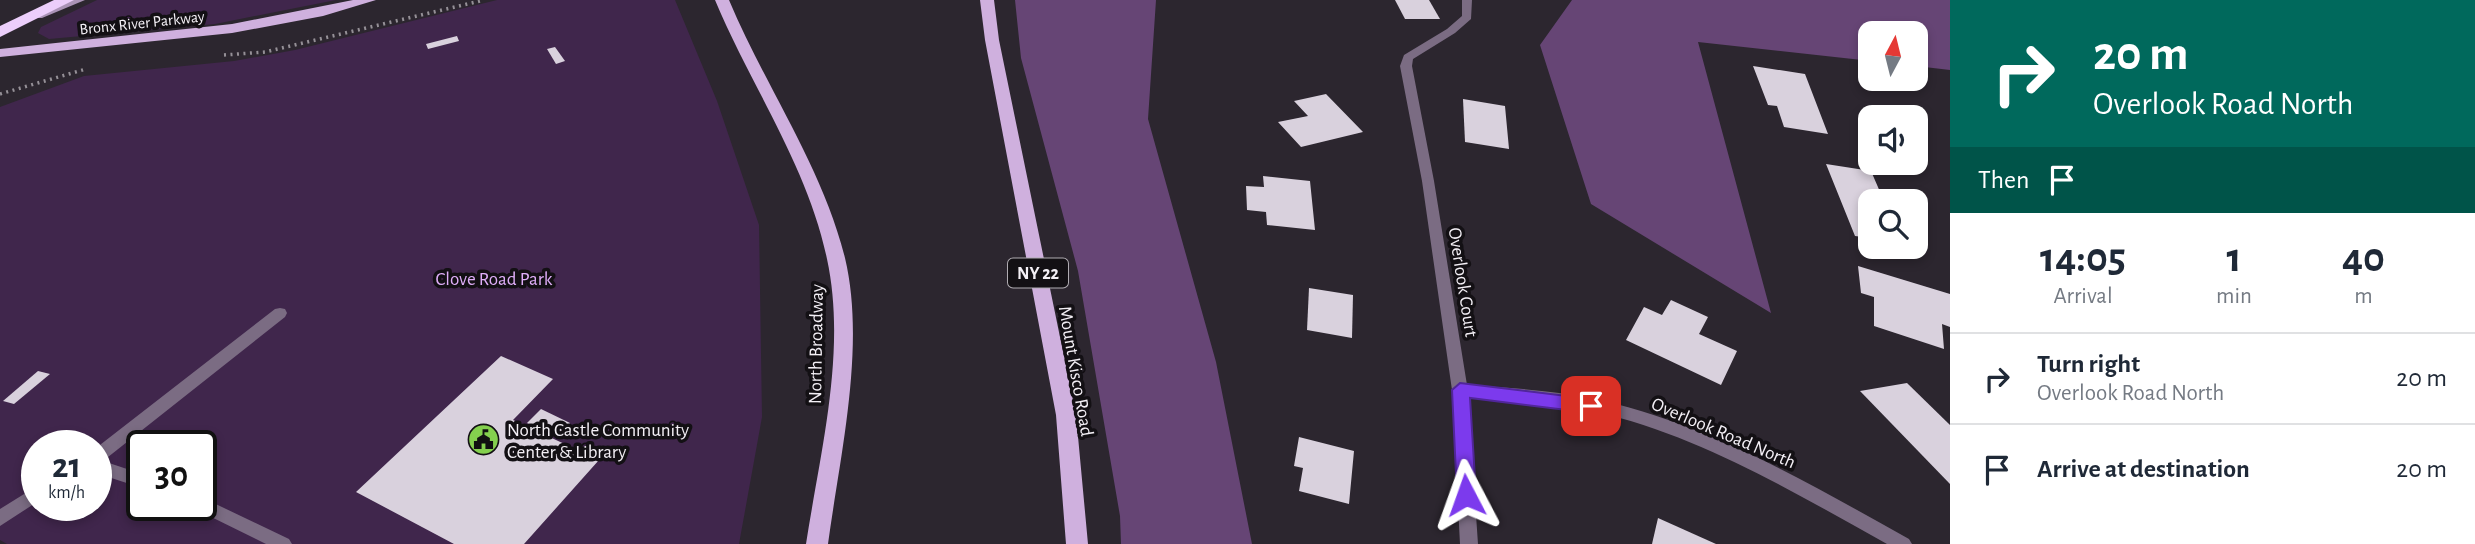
<!DOCTYPE html>
<style>
:root{--surface:#fff;--page:#f6f6f7;--text:#1f2937;--muted:#747a83;--line:#e0e1e3}
body{margin:0;font-family:"Alegreya Sans",sans-serif;background:var(--page);color:var(--text);height:100vh;display:flex;flex-direction:column;font-size:26px;white-space:nowrap}
*{box-sizing:border-box;margin:0}
p{font-size:23px;color:var(--muted)}
.icon{flex:none;width:38px;height:38px;fill:none;stroke:currentColor;stroke-width:2;stroke-linecap:round;stroke-linejoin:round}
.map{position:relative;flex:1;overflow:hidden}
.sheet{display:flex;flex-direction:column;background:var(--surface);width:525px}
.sheet>*{flex:none}
.hud{background:#00695c;color:#fff;overflow:hidden}
.needle{width:46px;rotate:7deg}
.controls{position:absolute;left:1858px;top:21px;display:grid;gap:14px}
.controls a{display:grid;place-items:center;width:70px;height:70px;border-radius:14px;background:var(--surface);box-shadow:0 4px 10px #0003;font-size:35px}
.speed{position:absolute;left:21px;top:430px;display:flex;gap:14px;font-size:35px;font-weight:700;text-align:center}
.speed>*{display:grid;place-content:center;width:91px;height:91px;border-radius:50%;background:var(--surface);box-shadow:0 4px 10px #0003;line-height:1}
.speed small{font-size:18px;font-weight:400}
.speed .limit{border:4px solid #111;border-radius:10px;background:#fff;color:#111}
.pin{position:absolute;display:grid;place-items:center;width:60px;height:60px;color:#fff;margin:-30px;border-radius:14px;box-shadow:0 4px 10px #0006}
.me{position:absolute;width:77px;margin:-38px;rotate:356deg;stroke-linejoin:round;filter:drop-shadow(0 0 5px #0008)}
.turn{display:flex;align-items:center;gap:24px;height:147px;padding:0 28px;font-size:32px}
.turn .icon{width:91px;height:91px;stroke-width:2.5}
.turn b{display:block;font-size:49px;line-height:60px}
.then{display:flex;align-items:center;height:66px;padding:0 28px;background:#0003;gap:14px;font-size:26px}
.eta{display:flex;justify-content:space-evenly;align-items:center;height:119px;text-align:center}
.eta b{font-size:42px;font-weight:600;line-height:49px}
ul{padding:0;list-style:none}
li{display:flex;align-items:center;gap:21px;height:91px;padding:0 28px;border-top:2px solid var(--line)}
li div{flex:1}
li b{display:block;font-size:26px}
li em{font-style:normal}
main{display:flex;flex:1;min-height:0}
.map>svg:first-child{display:block}
.green{fill:#40264c;fill-rule:evenodd}
.forest{fill:#664575}
.building{fill:#d9d1dd}
.lines{fill:none;stroke-linecap:round;stroke-linejoin:round}
.path{stroke:#959097;stroke-width:3.5;stroke-dasharray:2 4.5;stroke-linecap:butt}
.lane{fill:#7b6c83;fill-rule:evenodd}
.street{fill:#7b6c83;fill-rule:evenodd}
.secondary{fill:#aa93b6;fill-rule:evenodd}
.primary{fill:#cfb0de;fill-rule:evenodd}
.highway{fill:#eccefb;fill-rule:evenodd}
.route{fill:#7c3aed;stroke:#51269a;stroke-width:2}
.labels{text-anchor:middle;stroke-width:7;stroke-linejoin:round;paint-order:stroke}
.far-street-label{font-size:16px;fill:#f3eff5;stroke:#131014}
.shield{fill:#131014;stroke:#b0acb2;stroke-width:2}
.shield-label{font-size:18px;font-weight:bold;fill:#f3eff5}
.park-label{font-size:19px;fill:#e0aef9;stroke:#131014}
.street-label{font-size:19px;fill:#f3eff5;stroke:#131014}
.poi-label{font-size:19px;fill:#f3eff5;stroke:#131014;text-anchor:start}
</style>
<main>
<div class="map">
<svg width="1950" height="544" viewBox="0 0 1950 544">
<rect width="100%" height="100%" fill="#2c262f"/>
<g class="green">
<path d="M 97,0 L 336,0 L 215,24 L 49,39 L 38,33 L 41,27 Z"/>
<path d="M 497,0 L 675,0 L 717,101 L 759,225 L 762,417 L 739,544 L 7,544 L 0,540 L 0,107 L 84,76 L 234,61 L 295,50 ZM 37,446 L 96,446 L 96,506 L 37,506 ZM 142,446 L 201,446 L 201,506 L 142,506 Z"/>
</g>
<g class="forest">
<path d="M 1015,0 L 1156,0 L 1148,119 L 1216,362 L 1252,544 L 1121,544 L 1120,516 L 1078,271 L 1021,58 Z"/>
<path d="M 1572,0 L 1950,0 L 1950,70 L 1916,66 L 1916,33 L 1871,33 L 1871,61 L 1698,42 L 1771,313 L 1591,204 L 1540,45 Z"/>
</g>
<g class="building">
<path d="M 1395,0 L 1429,0 L 1440,19 L 1405,19 Z"/>
<path d="M 457,36 L 459,41 L 428,49 L 426,44 Z"/>
<path d="M 555,47 L 565,61 L 556,64 L 547,49 Z"/>
<path d="M 1753,66 L 1805,74 L 1828,134 L 1784,127 L 1777,106 L 1768,105 Z"/>
<path d="M 1326,94 L 1363,132 L 1301,147 L 1278,122 L 1308,116 L 1294,101 Z"/>
<path d="M 1463,99 L 1505,106 L 1509,149 L 1465,142 Z"/>
<path d="M 1826,164 L 1871,171 L 1884,201 L 1871,201 L 1871,238 L 1855,236 Z"/>
<path d="M 1263,176 L 1310,181 L 1315,230 L 1267,225 L 1266,212 L 1247,210 L 1246,186 L 1264,187 Z"/>
<path d="M 1858,266 L 1950,294 L 1950,327 L 1942,324 L 1944,349 L 1874,326 L 1874,297 L 1861,293 Z"/>
<path d="M 1309,288 L 1353,295 L 1352,338 L 1307,330 Z"/>
<path d="M 1671,300 L 1708,317 L 1699,334 L 1737,351 L 1721,385 L 1626,340 L 1644,307 L 1662,315 Z"/>
<path d="M 501,356 L 553,379 L 513,420 L 599,460 L 524,544 L 454,544 L 356,492 Z"/>
<path d="M 38,371 L 50,374 L 14,404 L 3,401 Z"/>
<path d="M 1907,383 L 1950,425 L 1950,484 L 1860,391 Z"/>
<path d="M 541,409 L 570,423 L 558,437 L 527,423 Z"/>
<path d="M 1299,437 L 1354,451 L 1349,504 L 1299,491 L 1303,468 L 1294,466 Z"/>
<path d="M 1658,518 L 1716,544 L 1652,544 Z"/>
</g>
<g class="lines">
<g class="path">
<path d="M 224,55 L 265,52 L 484,0"/>
<path d="M 0,94 L 86,69"/>
</g>
<g class="lane">
<path d="M 1462,0 L 1472,0 L 1471,19 L 1455,33 L 1413,59 L 1412,66 L 1434,181 L 1428,185 L 1422,181 L 1400,66 L 1404,55 L 1447,29 L 1462,16 Z"/>
<path d="M 280,308 L 285,309 L 287,313 L 285,317 L 103,461 L 142,474 L 142,488 L 96,473 L 96,448 L 275,309 Z"/>
<path d="M 37,486 L 37,502 L 0,526 L 0,509 Z"/>
<path d="M 201,497 L 289,539 L 292,544 L 266,544 L 195,509 L 193,506 L 201,506 Z"/>
</g>
<path class="street" d="M 1428,177 L 1434,181 L 1467,385 C 1509,388 1552,390 1594,399 C 1706,422 1810,484 1909,539 L 1912,544 L 1887,544 C 1795,493 1699,435 1596,412 C 1554,402 1511,401 1468,397 L 1478,544 L 1460,544 L 1452,390 L 1422,181 Z"/>
<path class="secondary" d="M 70,0 L 85,0 L 42,18 L 34,18 L 33,16 Z"/>
<g class="primary">
<path d="M 353,0 L 376,0 L 323,16 L 232,33 L 0,57 L 0,49 L 232,24 Z"/>
<path d="M 715,0 L 729,0 C 765,86 822,166 845,258 C 866,346 840,455 828,544 L 806,544 C 820,453 847,351 827,259 C 808,167 751,86 715,0 Z"/>
<path d="M 980,0 L 994,0 L 999,40 L 1076,415 L 1088,544 L 1066,544 L 1056,415 L 985,40 Z"/>
</g>
<path class="highway" d="M 54,0 L 74,0 L 0,37 L 0,26 Z"/>
</g>
<path class="route" d="M 1460,383 L 1591,399 L 1600,406 L 1591,413 L 1470,398 L 1476,495 L 1473,501 L 1460,501 L 1457,495 L 1452,390 Z"/>
<defs>
<symbol id="civic-disc" viewBox="-11 -11 22 22"><circle r="9.5" fill="#84d04e" stroke="#131014"/><path d="M-.6-6.5H3V-4.5H.6V-3L4-1V1h2V6H-6V1h2V-1L-.6-3ZM-1.2 2.5V6h2.4V2.5Z" fill="#111"/></symbol>
</defs>
<g fill-rule="evenodd">
<use href="#civic-disc" x="466" y="422" width="35" height="35"/>
</g>
<g class="labels">
<g class="far-street-label">
<text transform="translate(142 22) rotate(-6)" y="6">Bronx River Parkway</text>
</g>
<rect class="shield" x="1008" y="258.5" width="60" height="29" rx="5"/>
<g class="shield-label">
<text x="1038" y="279">NY 22</text>
</g>
<g class="park-label">
<text x="494" y="285">Clove Road Park</text>
</g>
<g class="street-label">
<text transform="translate(1464 282) rotate(81)" y="7">Overlook Court</text>
<text transform="translate(815 344) rotate(-89)" y="7">North Broadway</text>
<text transform="translate(1077 371) rotate(80)" y="7">Mount Kisco Road</text>
<text transform="translate(1724 432) rotate(23)" y="7">Overlook Road North</text>
</g>
<g class="poi-label">
<text x="507" y="436">North Castle Community<tspan x="507" dy="22">Center &amp; Library</tspan></text>
</g>
</g>
</svg>
<div class="controls">
<a><svg class="needle" viewBox="-14 -14 28 28"><path d="M0-13l5 13h-10z" fill="#e53935"/><path d="M0 13l5-13h-10z" fill="#747a83"/></svg></a>
<a><svg class="icon" aria-label="sound" viewBox="0 0 24 24"><path d="M4 9h4l5-4v14l-5-4H4zM17 9q2 3 0 6"/></svg></a>
<a><svg class="icon" aria-label="search" viewBox="0 0 24 24"><circle cx="10" cy="10" r="6"/><path d="M15 15l6 6"/></svg></a>
</div>
<div class="speed"><div>21<small>km/h</small></div><div class="limit">30</div></div>
<div class="pin" style="left:1591px;top:406px;background:#d93025"><svg class="icon" aria-label="arrive" viewBox="0 0 24 24"><path d="M6 21V4h12l-3 4 3 4H6"/></svg></div>
<svg class="me" style="left:1466px;top:495px" viewBox="-20 -20 40 40"><path d="M0-17L14 15 0 8-14 15z" fill="#7c3aed" stroke="#fff" stroke-width="4"/></svg>
</div>
<section class="sheet">
<div class="hud">
<div class="turn"><svg class="icon" aria-label="right" viewBox="0 0 24 24"><path d="M7 20v-9h11M14 6l5 5-5 5"/></svg><div><b>20 m</b>Overlook Road North</div></div>
<div class="then">Then<svg class="icon" aria-label="arrive" viewBox="0 0 24 24"><path d="M6 21V4h12l-3 4 3 4H6"/></svg></div>
</div>
<div class="eta">
<div><b>14:05</b><p>Arrival</p></div>
<div><b>1</b><p>min</p></div>
<div><b>40</b><p>m</p></div>
</div>
<ul>
<li><svg class="icon" aria-label="right" viewBox="0 0 24 24"><path d="M7 20v-9h11M14 6l5 5-5 5"/></svg><div><b>Turn right</b><p>Overlook Road North</p></div><em>20 m</em></li>
<li><svg class="icon" aria-label="arrive" viewBox="0 0 24 24"><path d="M6 21V4h12l-3 4 3 4H6"/></svg><div><b>Arrive at destination</b></div><em>20 m</em></li>
</ul>
</section>
</main>
